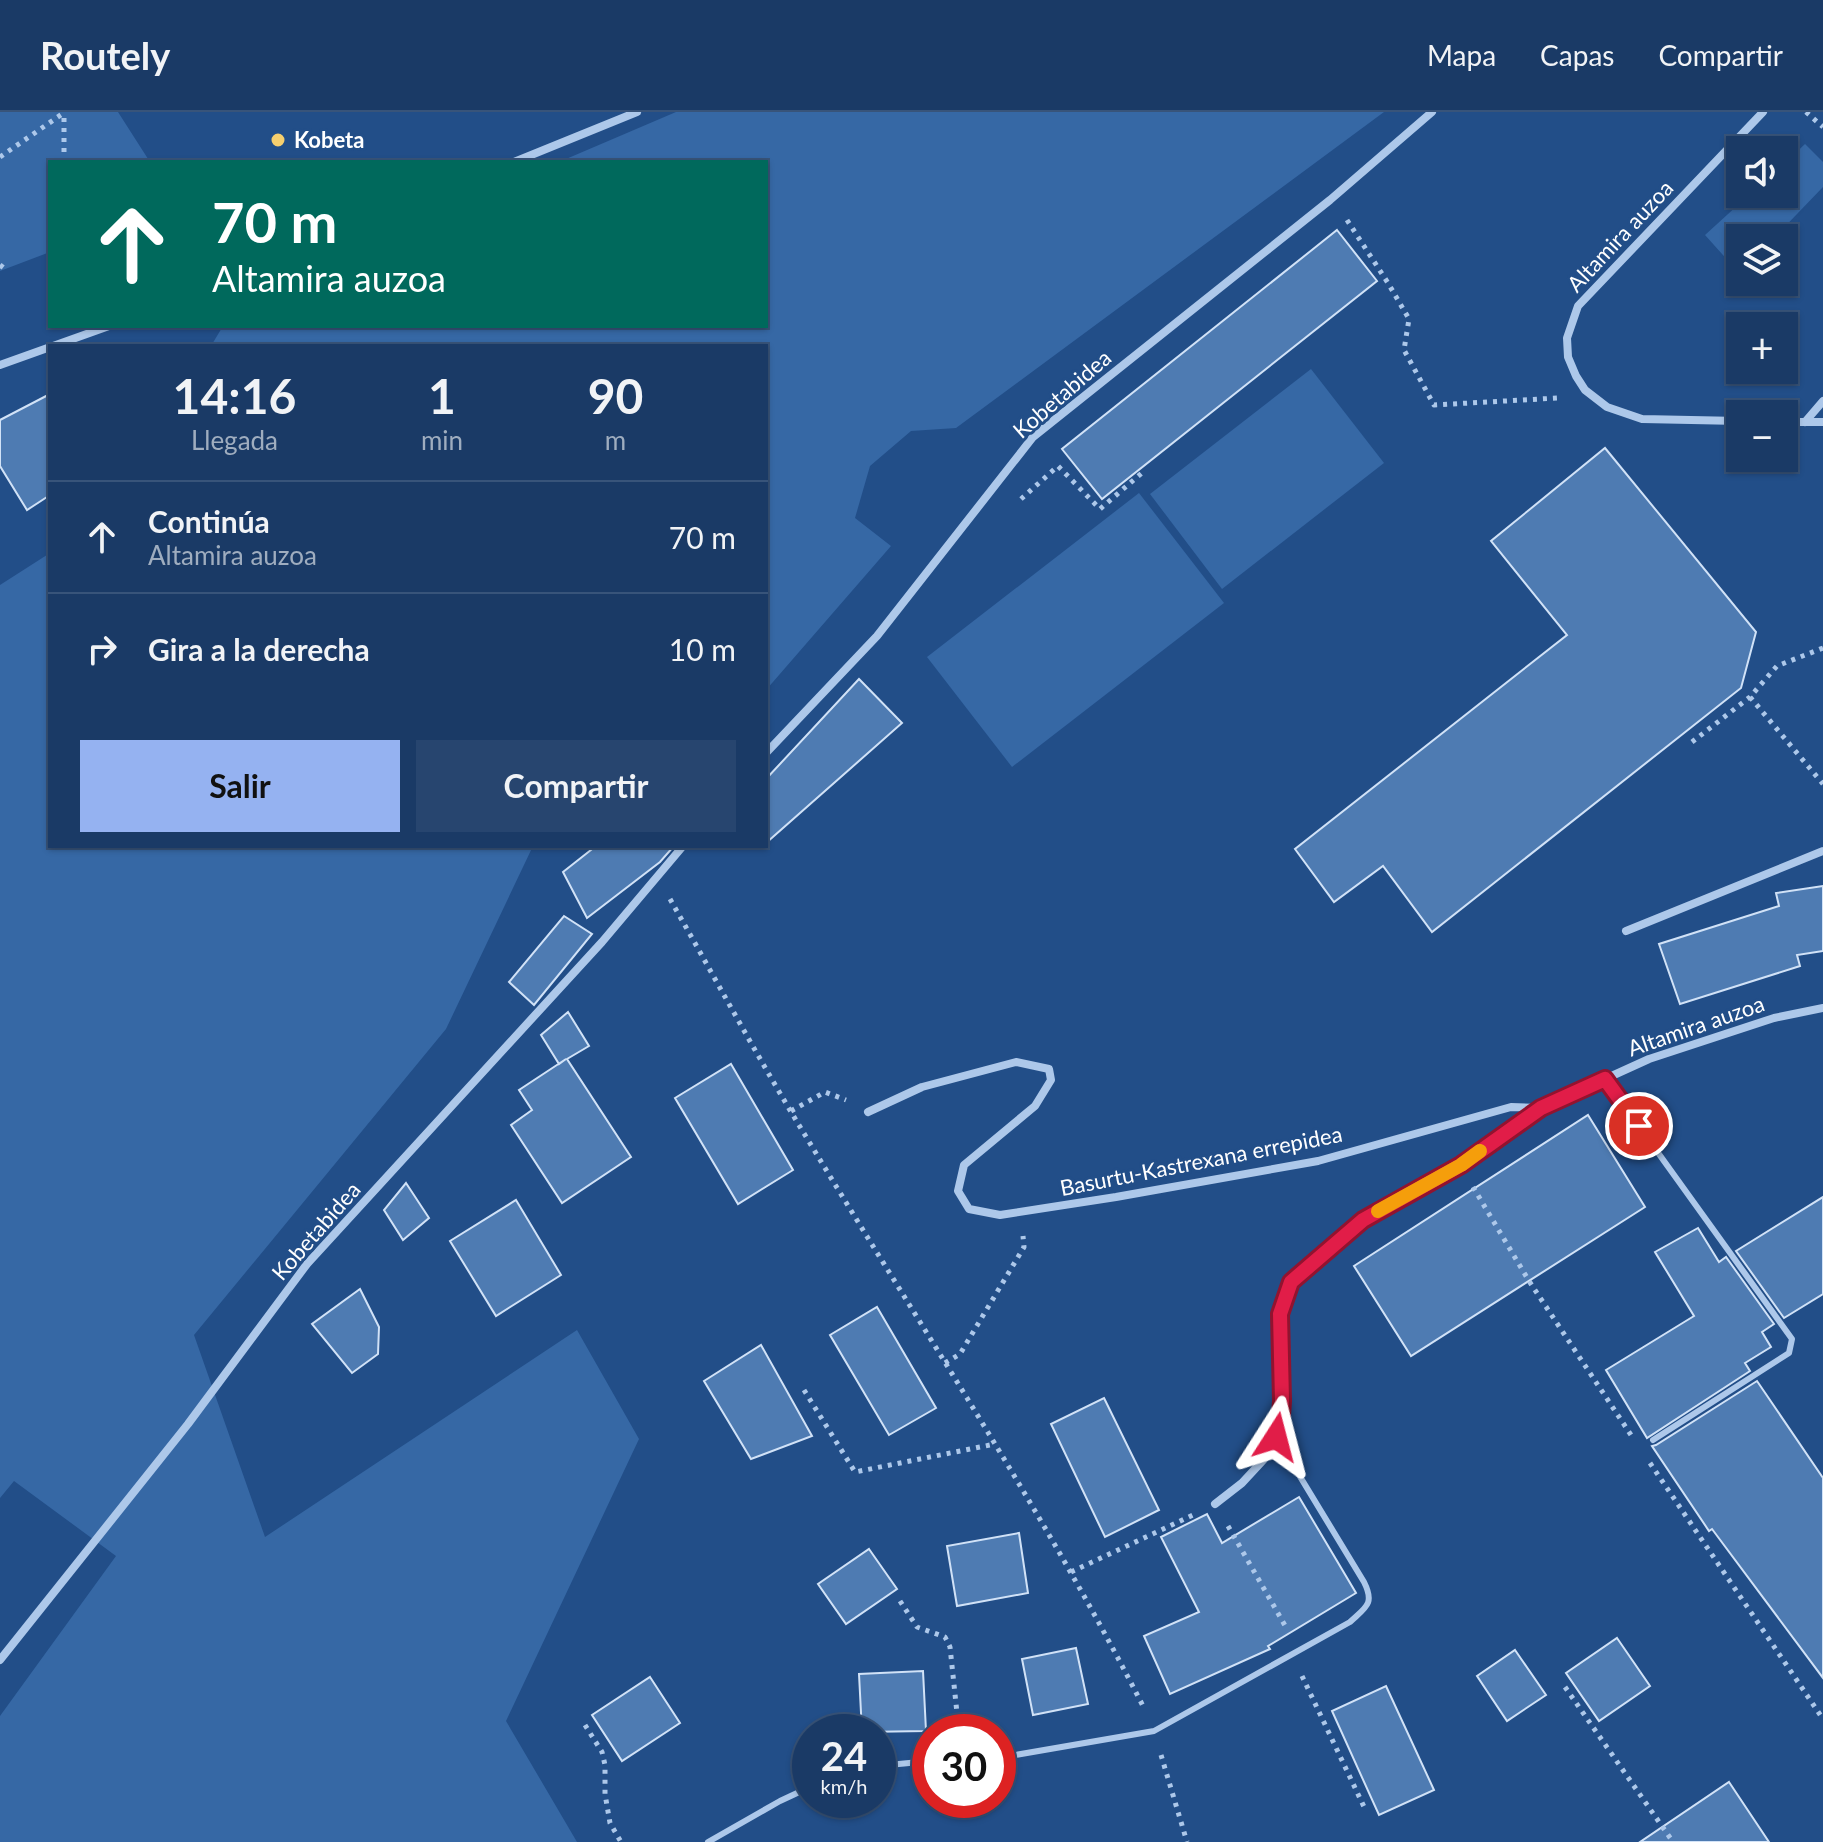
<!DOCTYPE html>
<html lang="es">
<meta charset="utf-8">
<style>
:root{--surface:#1a3a66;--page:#27456f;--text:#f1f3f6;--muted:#9fadbf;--line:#38547a;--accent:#95b2f1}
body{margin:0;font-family:Lato,sans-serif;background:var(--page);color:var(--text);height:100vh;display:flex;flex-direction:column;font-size:30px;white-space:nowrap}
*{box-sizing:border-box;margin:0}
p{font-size:26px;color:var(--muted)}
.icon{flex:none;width:44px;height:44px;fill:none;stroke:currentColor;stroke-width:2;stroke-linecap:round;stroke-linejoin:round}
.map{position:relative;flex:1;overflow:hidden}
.sheet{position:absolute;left:48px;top:232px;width:720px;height:504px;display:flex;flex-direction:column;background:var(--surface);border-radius:0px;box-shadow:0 2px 6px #0004,0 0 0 2px var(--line)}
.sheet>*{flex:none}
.banner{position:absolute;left:48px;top:48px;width:720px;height:168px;border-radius:0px;box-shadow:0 2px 6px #0004,0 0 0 2px var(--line);background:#00695c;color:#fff;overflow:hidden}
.tools{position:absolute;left:1726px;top:24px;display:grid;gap:16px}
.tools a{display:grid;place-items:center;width:72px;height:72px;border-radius:0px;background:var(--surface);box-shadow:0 2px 6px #0004,0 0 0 2px var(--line);font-size:40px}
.speed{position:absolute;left:792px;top:1602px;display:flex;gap:16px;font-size:40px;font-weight:700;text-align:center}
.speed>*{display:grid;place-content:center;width:104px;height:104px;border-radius:50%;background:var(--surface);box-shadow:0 2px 6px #0004,0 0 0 2px var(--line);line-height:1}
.speed small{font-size:20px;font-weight:400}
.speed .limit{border:12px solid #d22;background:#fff;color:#111}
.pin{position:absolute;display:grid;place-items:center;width:68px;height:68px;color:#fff;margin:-34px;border:4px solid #fff;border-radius:50%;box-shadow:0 2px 8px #0007}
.me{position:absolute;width:88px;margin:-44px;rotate:9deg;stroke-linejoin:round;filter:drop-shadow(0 0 6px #0008)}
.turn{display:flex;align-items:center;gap:28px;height:168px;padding:0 32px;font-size:36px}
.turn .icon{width:104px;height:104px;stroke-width:2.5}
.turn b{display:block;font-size:56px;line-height:68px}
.eta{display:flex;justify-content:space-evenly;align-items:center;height:136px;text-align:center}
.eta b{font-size:48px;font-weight:700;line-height:56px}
.button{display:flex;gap:16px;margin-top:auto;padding:16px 32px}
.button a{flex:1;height:92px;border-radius:0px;background:var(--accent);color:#111;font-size:32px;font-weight:700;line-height:92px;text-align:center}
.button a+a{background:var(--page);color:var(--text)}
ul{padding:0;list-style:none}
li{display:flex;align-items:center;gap:24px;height:112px;padding:0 32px;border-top:2px solid var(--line)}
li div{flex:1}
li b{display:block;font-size:30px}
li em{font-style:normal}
header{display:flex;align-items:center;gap:48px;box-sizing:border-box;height:112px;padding:0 40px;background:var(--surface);border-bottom:2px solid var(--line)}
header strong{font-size:38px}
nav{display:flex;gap:44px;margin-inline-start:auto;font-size:28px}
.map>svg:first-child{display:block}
.green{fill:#3668a5}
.building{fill:#4e7bb2;stroke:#d1e2f7;stroke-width:2}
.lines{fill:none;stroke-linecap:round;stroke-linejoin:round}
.path{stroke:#adc8ea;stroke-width:5;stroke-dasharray:4 6;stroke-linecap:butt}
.service{stroke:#adc8ea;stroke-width:6}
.minor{stroke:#adc8ea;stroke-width:8}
.route-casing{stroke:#92132f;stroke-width:20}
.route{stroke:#e11d48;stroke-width:14}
.slow{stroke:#f59e0b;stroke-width:14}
.poi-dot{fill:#f6cf6e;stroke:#224e88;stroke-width:3}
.labels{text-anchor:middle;stroke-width:6;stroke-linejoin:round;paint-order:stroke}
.poi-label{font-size:22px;font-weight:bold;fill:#fff;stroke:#224e88;text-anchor:start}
.street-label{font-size:22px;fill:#fff;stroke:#224e88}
</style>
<header>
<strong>Routely</strong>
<nav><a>Mapa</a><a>Capas</a><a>Compartir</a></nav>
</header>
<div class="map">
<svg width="1823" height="1730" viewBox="0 0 1823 1730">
<rect width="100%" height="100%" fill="#224e88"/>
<g class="green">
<path d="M 0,0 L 118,0 L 150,50 L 50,50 L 50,140 L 0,159 Z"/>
<path d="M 676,0 L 1384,0 L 956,316 L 911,319 L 870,354 L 855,406 L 891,434 L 766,578 L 766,234 L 211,234 L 223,214 L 766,214 L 766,50 L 559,50 Z"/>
<path d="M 1805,32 L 1823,50 L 1823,75 L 1774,126 L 1740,126 L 1740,162 L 1705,123 L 1750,82 L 1784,82 L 1784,52 Z"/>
<path d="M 1311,257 L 1384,351 L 1222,477 L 1150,382 Z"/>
<path d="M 1139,381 L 1224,491 L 1012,655 L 927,545 Z"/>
<path d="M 50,441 L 50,734 L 533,734 L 446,917 L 194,1223 L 265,1425 L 577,1218 L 639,1327 L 506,1609 L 577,1730 L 0,1730 L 0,1604 L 116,1444 L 14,1369 L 0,1386 L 0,473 Z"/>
</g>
<g class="building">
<path d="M 1337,118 L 1377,169 L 1102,387 L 1062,337 Z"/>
<path d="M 50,282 L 50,383 L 27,398 L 0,354 L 0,308 Z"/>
<path d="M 1605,336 L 1756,520 L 1741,576 L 1432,820 L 1383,754 L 1334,790 L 1295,737 L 1567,523 L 1491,429 Z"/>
<path d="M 859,567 L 902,611 L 766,731 L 766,667 Z"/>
<path d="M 596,734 L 674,734 L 660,750 L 587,806 L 563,760 Z"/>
<path d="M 1823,774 L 1823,839 L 1797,843 L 1800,854 L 1680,892 L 1659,832 L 1779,794 L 1776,781 Z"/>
<path d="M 564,804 L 592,822 L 534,893 L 509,870 Z"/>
<path d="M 568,900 L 589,934 L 567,947 L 631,1045 L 562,1091 L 511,1013 L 532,998 L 519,978 L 566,947 L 559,952 L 541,923 Z"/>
<path d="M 731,952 L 793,1058 L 738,1092 L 675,986 Z"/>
<path d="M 1588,1003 L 1645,1095 L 1411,1244 L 1354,1154 Z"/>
<path d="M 406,1071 L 429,1106 L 403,1128 L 384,1098 Z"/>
<path d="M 1823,1085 L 1823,1182 L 1784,1206 L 1736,1139 Z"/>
<path d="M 516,1088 L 561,1163 L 496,1204 L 450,1129 Z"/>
<path d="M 1698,1116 L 1719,1150 L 1726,1145 L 1774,1212 L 1762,1220 L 1771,1235 L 1745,1251 L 1750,1259 L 1647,1326 L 1606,1258 L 1694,1204 L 1655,1140 Z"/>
<path d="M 360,1177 L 379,1215 L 378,1242 L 352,1261 L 312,1212 Z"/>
<path d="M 877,1195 L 936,1296 L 889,1323 L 830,1223 Z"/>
<path d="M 761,1233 L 812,1324 L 751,1347 L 704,1269 Z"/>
<path d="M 1757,1269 L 1823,1366 L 1823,1566 L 1712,1417 L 1709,1419 L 1652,1334 L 1656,1333 Z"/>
<path d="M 1104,1286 L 1159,1398 L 1105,1425 L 1051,1312 Z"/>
<path d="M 1299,1385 L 1356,1481 L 1268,1534 L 1270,1537 L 1170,1582 L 1144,1524 L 1199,1500 L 1161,1425 L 1207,1402 L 1222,1431 Z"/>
<path d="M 1019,1421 L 1028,1481 L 957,1494 L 947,1434 Z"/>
<path d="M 869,1437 L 897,1477 L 846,1512 L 818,1472 Z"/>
<path d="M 1617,1526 L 1650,1574 L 1599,1609 L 1566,1561 Z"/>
<path d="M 1076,1536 L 1088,1592 L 1033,1603 L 1022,1547 Z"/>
<path d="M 1515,1538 L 1546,1583 L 1507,1609 L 1477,1564 Z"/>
<path d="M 923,1559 L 926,1619 L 862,1620 L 859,1562 Z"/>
<path d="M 650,1565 L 680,1611 L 622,1649 L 592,1603 Z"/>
<path d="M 1386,1574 L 1434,1678 L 1379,1703 L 1332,1599 Z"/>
<path d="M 1729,1670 L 1769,1730 L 1640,1730 Z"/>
</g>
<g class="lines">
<g class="path">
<path d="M 1806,0 L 1823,15"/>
<path d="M 0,45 L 65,0"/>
<path d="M 64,50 L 64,2"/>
<path d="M 1347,108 L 1388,171 L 1409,207 L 1404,238 L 1434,293 L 1558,286"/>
<path d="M 0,153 L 5,157"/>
<path d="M 1021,387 L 1058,354 L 1100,397 L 1143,360"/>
<path d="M 1750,585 L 1823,672"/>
<path d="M 1692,630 L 1750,585 L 1777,554 L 1823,536"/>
<path d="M 670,787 C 715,866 758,946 805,1023 C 920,1214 1043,1398 1144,1596"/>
<path d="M 791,999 L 825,980 L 846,988"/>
<path d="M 1473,1075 L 1529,1169 L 1631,1323"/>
<path d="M 945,1251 L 960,1242 L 1024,1135 L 1023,1124"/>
<path d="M 804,1278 L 855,1360 L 995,1332"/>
<path d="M 1650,1351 L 1823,1607"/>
<path d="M 1228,1414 L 1287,1517"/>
<path d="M 1071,1460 L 1193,1403"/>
<path d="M 900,1489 L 917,1515 L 945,1525 L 950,1535 L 959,1620"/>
<path d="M 1302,1564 L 1366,1699"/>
<path d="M 1565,1575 L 1673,1730"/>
<path d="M 585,1613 L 602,1640 L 605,1653 L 605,1682 L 610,1711 L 621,1730"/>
<path d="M 1161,1643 L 1187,1730"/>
</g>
<g class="service">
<path d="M 1605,967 L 1792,1227 L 1789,1241 L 1653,1328"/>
<path d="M 998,1646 L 1154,1619 L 1350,1510 C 1366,1495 1375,1492 1364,1470 L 1276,1325"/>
<path d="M 878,1654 L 930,1649"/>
<path d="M 708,1730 L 780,1689 L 810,1675"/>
</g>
<g class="minor">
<path d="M 514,50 L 637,0"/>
<path d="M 0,253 L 109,214"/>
<path d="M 1740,309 L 1642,307 L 1607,295 L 1585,278 L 1576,264 L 1568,245 L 1567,226 L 1578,194 L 1763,0"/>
<path d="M 1784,310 L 1823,310"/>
<path d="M 1805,310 L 1823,289"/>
<path d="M 766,641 L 877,524 L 1033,325 L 1330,88 L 1432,0"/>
<path d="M 1626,819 L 1823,739"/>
<path d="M 868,1000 L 922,975 L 1016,950 L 1049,957 L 1051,968 L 1035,994 L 964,1053 L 958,1079 L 969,1097 L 1000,1103 L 1116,1085 L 1318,1049 L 1511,995 L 1541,996"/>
<path d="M 1215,1392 L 1242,1371 L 1267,1344 L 1280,1318 L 1282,1289 L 1280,1202 L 1291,1170 L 1363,1108 L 1461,1053 L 1541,996 L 1605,967 L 1649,947 L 1774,906 L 1823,896"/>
<path d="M 0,1548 L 188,1312 L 307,1152 L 602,830 L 683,734"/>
</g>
</g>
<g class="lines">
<defs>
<path id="route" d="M 1276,1325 L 1280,1318 L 1282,1289 L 1280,1202 L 1291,1170 L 1363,1108 L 1461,1053 L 1541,996 L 1605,967 L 1639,1014"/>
</defs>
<use href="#route" class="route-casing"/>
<use href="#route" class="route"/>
<path class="slow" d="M 1378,1099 L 1461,1053 L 1480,1039"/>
</g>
<circle class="poi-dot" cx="278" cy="28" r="8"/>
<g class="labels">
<g class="poi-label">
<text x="294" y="36">Kobeta</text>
</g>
<g class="street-label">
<text transform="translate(1620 124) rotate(-47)" y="8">Altamira auzoa</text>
<text transform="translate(1062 282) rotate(-41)" y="8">Kobetabidea</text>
<text transform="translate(1696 914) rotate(-19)" y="8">Altamira auzoa</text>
<text transform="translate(1201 1049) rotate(-11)" y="8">Basurtu-Kastrexana errepidea</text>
<text transform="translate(316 1119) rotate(-49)" y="8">Kobetabidea</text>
</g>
</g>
</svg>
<div class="tools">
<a><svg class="icon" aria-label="sound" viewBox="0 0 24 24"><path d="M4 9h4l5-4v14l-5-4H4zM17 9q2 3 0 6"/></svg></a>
<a><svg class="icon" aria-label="layers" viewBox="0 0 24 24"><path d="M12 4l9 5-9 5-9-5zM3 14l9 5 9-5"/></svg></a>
<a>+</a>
<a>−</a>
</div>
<div class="speed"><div>24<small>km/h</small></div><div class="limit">30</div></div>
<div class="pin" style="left:1639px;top:1014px;background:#d93025"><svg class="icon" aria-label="arrive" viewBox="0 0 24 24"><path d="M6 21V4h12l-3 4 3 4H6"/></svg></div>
<svg class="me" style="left:1276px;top:1325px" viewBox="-20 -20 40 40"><path d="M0-17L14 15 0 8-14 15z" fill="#e11d48" stroke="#fff" stroke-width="4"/></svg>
<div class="banner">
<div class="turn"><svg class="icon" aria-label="ahead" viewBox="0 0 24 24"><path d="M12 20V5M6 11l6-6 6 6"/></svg><div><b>70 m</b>Altamira auzoa</div></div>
</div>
<section class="sheet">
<div class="eta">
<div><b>14:16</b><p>Llegada</p></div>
<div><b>1</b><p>min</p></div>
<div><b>90</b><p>m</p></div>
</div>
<ul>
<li><svg class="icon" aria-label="ahead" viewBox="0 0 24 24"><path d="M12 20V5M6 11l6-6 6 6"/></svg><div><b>Continúa</b><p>Altamira auzoa</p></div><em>70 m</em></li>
<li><svg class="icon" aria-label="right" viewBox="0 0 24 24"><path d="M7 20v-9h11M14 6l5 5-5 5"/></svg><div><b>Gira a la derecha</b></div><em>10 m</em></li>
</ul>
<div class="button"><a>Salir</a><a>Compartir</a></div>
</section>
</div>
